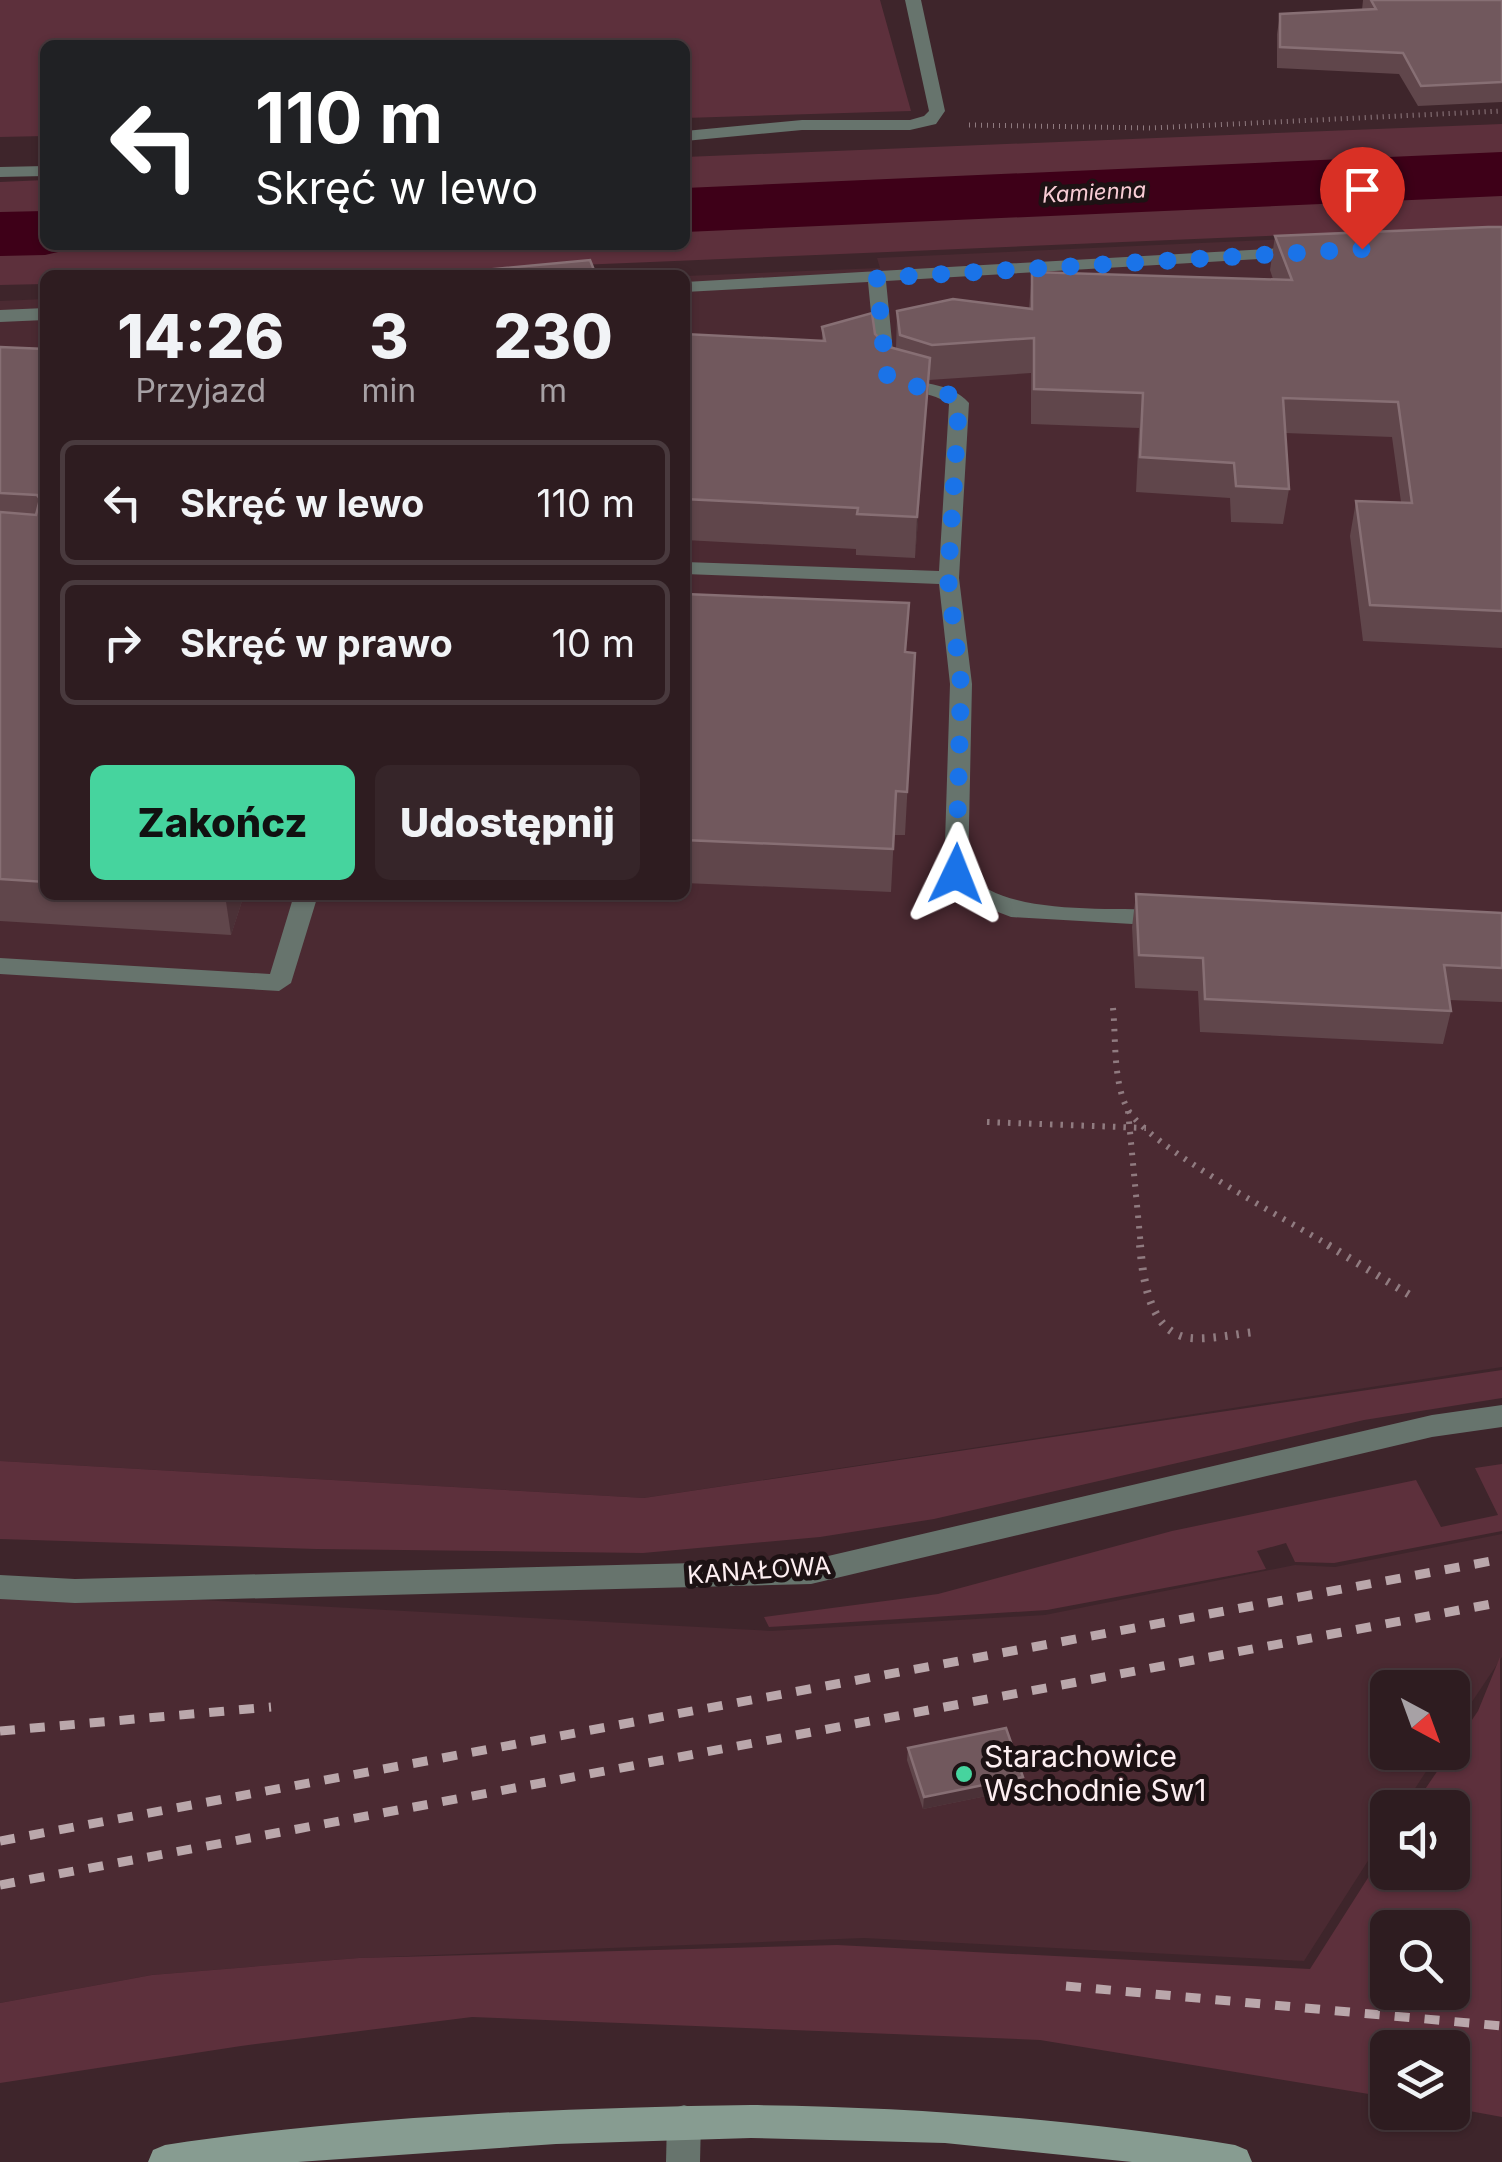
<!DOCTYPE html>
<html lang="pl">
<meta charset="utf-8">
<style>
:root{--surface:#2e1c20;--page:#362529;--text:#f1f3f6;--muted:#a7a1a5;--line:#493a3e;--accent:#46d49e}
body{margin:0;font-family:Inter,sans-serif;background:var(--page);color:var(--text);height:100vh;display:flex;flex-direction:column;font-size:38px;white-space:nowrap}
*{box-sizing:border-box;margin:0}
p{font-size:32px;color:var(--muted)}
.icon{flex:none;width:55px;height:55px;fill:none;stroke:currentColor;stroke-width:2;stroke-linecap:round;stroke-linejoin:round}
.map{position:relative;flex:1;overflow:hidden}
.sheet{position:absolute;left:40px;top:270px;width:650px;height:630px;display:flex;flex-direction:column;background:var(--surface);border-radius:15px;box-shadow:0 2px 8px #0004,0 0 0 2px var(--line)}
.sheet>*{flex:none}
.hud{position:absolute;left:40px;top:40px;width:650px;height:210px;border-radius:15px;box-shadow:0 2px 8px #0004,0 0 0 2px var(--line);background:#202124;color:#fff;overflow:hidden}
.needle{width:65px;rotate:139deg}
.tools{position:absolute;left:1370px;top:1670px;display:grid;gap:20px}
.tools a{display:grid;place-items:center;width:100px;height:100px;border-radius:15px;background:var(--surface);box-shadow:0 2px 8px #0004,0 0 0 2px var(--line);font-size:50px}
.pin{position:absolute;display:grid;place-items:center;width:85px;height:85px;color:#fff;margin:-102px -42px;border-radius:50% 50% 50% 0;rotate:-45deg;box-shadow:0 0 10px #0007}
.pin .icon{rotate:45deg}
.me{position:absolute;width:110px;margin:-55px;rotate:2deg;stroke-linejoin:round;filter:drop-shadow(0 0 8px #0008)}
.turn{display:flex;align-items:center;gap:35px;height:210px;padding:0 50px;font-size:45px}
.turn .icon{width:130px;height:130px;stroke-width:2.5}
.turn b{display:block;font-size:70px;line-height:85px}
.eta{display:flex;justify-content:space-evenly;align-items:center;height:170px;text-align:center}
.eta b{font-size:60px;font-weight:800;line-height:70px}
.button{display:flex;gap:20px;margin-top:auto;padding:20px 50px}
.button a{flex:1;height:115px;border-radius:15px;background:var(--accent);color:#111;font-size:40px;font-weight:800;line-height:115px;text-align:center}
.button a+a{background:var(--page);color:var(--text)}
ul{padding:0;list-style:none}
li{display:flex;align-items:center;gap:30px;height:125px;margin:0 20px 15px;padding:0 30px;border:5px solid var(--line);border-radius:15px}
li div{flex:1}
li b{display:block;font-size:38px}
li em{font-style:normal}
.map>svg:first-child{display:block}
.built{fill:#4b2a32}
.green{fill:#5d303c;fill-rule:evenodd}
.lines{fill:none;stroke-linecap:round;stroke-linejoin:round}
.river{fill:#3e0018;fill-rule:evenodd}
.path-far2{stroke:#907b80;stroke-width:5;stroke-dasharray:1 5;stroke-linecap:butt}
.path-far1{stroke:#907b80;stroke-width:6;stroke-dasharray:2.5 8;stroke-linecap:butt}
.path{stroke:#907b80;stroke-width:8;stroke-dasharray:2.5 9;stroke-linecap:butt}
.lane{fill:#67746d;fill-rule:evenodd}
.street{fill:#67746d;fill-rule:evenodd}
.secondary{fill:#879c91;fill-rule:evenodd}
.rail{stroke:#baa7ab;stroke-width:9;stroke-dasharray:15 15;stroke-linecap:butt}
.wall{fill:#60464b}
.shaded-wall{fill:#4b3137}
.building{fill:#71585d;stroke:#876f74;stroke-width:2.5}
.route{stroke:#1a73e8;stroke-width:18;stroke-dasharray:0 32.4}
.poi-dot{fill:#46d49e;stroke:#1d1214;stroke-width:4}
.labels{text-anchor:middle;stroke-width:10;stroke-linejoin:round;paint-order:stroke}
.far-water-label{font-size:22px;font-style:italic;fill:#f8ccd5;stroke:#1d1214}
.street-label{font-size:25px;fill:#fdeef1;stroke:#1d1214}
.near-poi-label{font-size:30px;fill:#fdeef1;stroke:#1d1214;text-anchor:start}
</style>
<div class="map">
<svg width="1502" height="2162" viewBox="0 0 1502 2162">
<rect width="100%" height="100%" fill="#3e252b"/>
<g class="built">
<path d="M 1502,229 L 1502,1367 L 644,1498 L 0,1461 L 0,301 L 45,299 L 45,895 L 685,895 L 685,276 L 880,268 L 877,258 Z"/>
<path d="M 1502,1534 L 1502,1657 L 1453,1730 L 1452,1688 L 1388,1688 L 1388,1752 L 1438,1753 L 1403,1807 L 1388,1808 L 1387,1831 L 1304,1961 L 864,1938 L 359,1958 L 152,1975 L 0,2003 L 0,1589 L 771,1631 L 1045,1615 L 1295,1565 L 1335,1567 Z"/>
</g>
<g class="green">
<path d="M 0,0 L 880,0 L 911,111 L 685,118 L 685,45 L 45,45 L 45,136 L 0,137 Z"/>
<path d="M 1502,124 L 1502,226 L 344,275 L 45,275 L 45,284 L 0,285 L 0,182 L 45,180 L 45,245 L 685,245 L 685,157 Z"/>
<path d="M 1502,1370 L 1502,1398 L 1364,1420 L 934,1519 L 820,1537 L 643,1553 L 316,1549 L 0,1539 L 0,1461 L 644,1498 Z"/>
<path d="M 1502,1464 L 1502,1531 L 1334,1563 L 1295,1562 L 1286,1543 L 1257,1551 L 1266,1569 L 1047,1610 L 769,1627 L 764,1617 L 938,1594 L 1172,1531 L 1416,1480 L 1441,1527 L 1498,1515 L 1475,1468 Z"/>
<path d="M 1500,1657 L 1502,2117 L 1453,2108 L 1452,2048 L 1388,2048 L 1387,2097 L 1040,2040 L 472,2017 L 241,2046 L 0,2083 L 0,2003 L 152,1975 L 359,1958 L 837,1945 L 1310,1969 L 1387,1848 L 1388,1872 L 1452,1872 L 1452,1808 L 1413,1807 L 1478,1711 ZM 1388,1928 L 1452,1928 L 1452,1992 L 1388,1992 Z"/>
</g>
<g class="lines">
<g class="river">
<path d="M 1502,152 L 1502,196 L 685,232 L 685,188 Z"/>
<path d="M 45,211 L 45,245 L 74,245 L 71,249 L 45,255 L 0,256 L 0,212 Z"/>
</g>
<path class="path-far2" d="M 969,125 L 1151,128 L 1502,111"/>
<g class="path-far1">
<path d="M 1113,1008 C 1116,1038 1113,1081 1127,1108 C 1147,1146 1289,1221 1332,1247"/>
<path d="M 1128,1111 L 1141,1247"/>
<path d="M 987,1122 L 1146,1128"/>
</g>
<g class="path">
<path d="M 1140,1245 C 1143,1276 1148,1333 1190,1338 C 1210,1340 1235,1334 1255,1332"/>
<path d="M 1328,1245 L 1413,1297"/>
</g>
<g class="lane">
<path d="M 905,0 L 921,0 L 945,111 L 936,124 L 910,130 L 802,130 L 685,141 L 685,131 L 802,120 L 910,120 L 924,116 L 929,111 Z"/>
<path d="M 45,166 L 45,176 L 0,177 L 0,167 Z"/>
<path d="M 1302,247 L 1308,248 L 1308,256 L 886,281 L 895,372 C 919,387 949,380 969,403 L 959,578 L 972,684 L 968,873 C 1003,917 1112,907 1167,910 L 1179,918 L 1167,926 L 1011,917 L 964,899 L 944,874 L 950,684 L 939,584 L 685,574 L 685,562 L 939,571 L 949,404 C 927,388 897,395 877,374 L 868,282 L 685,292 L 685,282 Z"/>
<path d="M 45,308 L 45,320 L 0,322 L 0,310 Z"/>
<path d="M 294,895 L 318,895 L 291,983 L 279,991 L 0,974 L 0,958 L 270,974 Z"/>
<path d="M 1502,1405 L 1502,1427 L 1432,1437 L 811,1584 L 75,1603 L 0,1599 L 0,1575 L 75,1579 L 811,1560 L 1432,1415 Z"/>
</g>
<path class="street" d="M 684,2105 L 696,2109 L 701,2121 L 700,2162 L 666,2162 L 667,2121 L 672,2109 Z"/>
<path class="secondary" d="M 751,2105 C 914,2107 1074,2119 1235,2145 L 1247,2150 L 1252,2162 L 1132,2162 L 945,2143 L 751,2138 L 556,2144 L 298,2162 L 148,2162 L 153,2150 L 165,2145 C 358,2116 556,2108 751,2105 Z"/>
<g class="rail">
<path d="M 0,1731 L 271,1707"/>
<path d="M 0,1841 L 1502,1559"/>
<path d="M 0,1885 L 1502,1602"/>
<path d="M 1066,1986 L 1502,2026"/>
</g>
</g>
<g class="wall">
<path d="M 1363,0 L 1502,0 L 1502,102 L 1418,106 L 1399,74 L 1277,68 L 1277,34 L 1280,14 L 1362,10 Z"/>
<path d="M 1502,227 L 1502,648 L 1363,641 L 1350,536 L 1356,501 L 1401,502 L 1392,437 L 1285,433 L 1289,489 L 1283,524 L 1231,522 L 1230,498 L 1136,492 L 1139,428 L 1031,424 L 1031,373 L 929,380 L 915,558 L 856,555 L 856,549 L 685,540 L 685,334 L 822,341 L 822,327 L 875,334 L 884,343 L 883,345 L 896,349 L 897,311 L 1029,309 L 1032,272 L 1273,279 L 1270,270 L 1275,236 Z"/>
<path d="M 0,347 L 45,349 L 45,895 L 244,895 L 231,935 L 0,921 Z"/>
<path d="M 685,594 L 906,652 L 915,653 L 905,835 L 894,835 L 891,892 L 685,883 Z"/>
<path d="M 1136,894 L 1502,913 L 1502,1002 L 1449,1000 L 1451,1011 L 1443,1044 L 1200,1032 L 1198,991 L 1135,988 L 1132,927 Z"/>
<path d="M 908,1748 L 1021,1789 L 923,1809 L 907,1760 Z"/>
</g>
<g class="shaded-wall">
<path d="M 930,358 L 928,398 L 915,558 L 917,517 Z"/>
<path d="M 225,895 L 244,895 L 231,935 Z"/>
<path d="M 1023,1777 L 1021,1789 L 923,1809 L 924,1797 Z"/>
</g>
<g class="building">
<path d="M 1371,0 L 1502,0 L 1502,82 L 1421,86 L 1403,53 L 1280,47 L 1280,14 L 1376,9 Z"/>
<path d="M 1488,227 L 1502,227 L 1502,611 L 1370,605 L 1356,501 L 1412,503 L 1398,402 L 1283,398 L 1289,489 L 1236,486 L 1234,463 L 1140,457 L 1143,393 L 1034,389 L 1034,338 L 932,345 L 900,335 L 897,311 L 953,299 L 1032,309 L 1032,272 L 1292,280 L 1275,236 Z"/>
<path d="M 590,260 L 596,275 L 432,275 Z"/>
<path d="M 872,313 L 875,334 L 884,343 L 878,344 L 930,358 L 917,517 L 857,514 L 858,508 L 685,499 L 685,334 L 825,341 L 822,327 Z"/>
<path d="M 0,347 L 45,349 L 45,882 L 0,879 L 0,512 L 36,515 L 40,499 L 37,495 L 0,493 Z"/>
<path d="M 685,594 L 909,603 L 905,652 L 915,653 L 907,792 L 896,791 L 893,849 L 685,840 Z"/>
<path d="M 1136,894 L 1502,913 L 1502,968 L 1444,965 L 1451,1011 L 1205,999 L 1203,958 L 1139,955 Z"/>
<path d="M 1006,1728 L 1023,1777 L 924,1797 L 908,1748 Z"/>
</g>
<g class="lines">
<path class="route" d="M 956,874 L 961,684 L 948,578 L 959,403 C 942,382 908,393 886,374 L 877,278 L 1362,249"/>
</g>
<circle class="poi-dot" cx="964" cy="1774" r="10"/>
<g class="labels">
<g class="far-water-label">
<text transform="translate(1094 192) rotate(-3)" y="8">Kamienna</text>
</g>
<g class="street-label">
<text transform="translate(759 1570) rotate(-4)" y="9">KANAŁOWA</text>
</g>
<g class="near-poi-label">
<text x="984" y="1767">Starachowice<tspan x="984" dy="34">Wschodnie Sw1</tspan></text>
</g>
</g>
</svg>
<div class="tools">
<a><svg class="needle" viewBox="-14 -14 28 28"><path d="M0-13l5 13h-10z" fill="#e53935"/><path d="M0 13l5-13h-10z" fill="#a7a1a5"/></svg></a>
<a><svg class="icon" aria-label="sound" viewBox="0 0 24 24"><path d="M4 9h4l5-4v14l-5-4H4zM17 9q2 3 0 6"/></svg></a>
<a><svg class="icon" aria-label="search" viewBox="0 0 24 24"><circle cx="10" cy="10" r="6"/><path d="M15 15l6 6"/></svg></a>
<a><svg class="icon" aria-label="layers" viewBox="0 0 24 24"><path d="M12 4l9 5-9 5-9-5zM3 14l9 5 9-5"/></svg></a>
</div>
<div class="pin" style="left:1362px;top:249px;background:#d93025"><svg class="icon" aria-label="arrive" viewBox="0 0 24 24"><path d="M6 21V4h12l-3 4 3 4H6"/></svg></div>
<svg class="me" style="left:956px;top:874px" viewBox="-20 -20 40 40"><path d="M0-17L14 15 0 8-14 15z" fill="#1a73e8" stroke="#fff" stroke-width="4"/></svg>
<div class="hud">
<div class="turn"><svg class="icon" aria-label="left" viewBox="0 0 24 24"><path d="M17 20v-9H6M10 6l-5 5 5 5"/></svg><div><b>110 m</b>Skręć w lewo</div></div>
</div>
<section class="sheet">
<div class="eta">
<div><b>14:26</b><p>Przyjazd</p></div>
<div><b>3</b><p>min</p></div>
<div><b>230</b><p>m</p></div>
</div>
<ul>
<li><svg class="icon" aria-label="left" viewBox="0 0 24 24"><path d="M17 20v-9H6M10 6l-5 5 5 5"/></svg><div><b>Skręć w lewo</b></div><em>110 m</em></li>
<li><svg class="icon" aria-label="right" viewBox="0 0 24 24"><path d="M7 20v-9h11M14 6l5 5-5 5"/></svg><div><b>Skręć w prawo</b></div><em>10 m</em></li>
</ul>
<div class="button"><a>Zakończ</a><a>Udostępnij</a></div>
</section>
</div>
